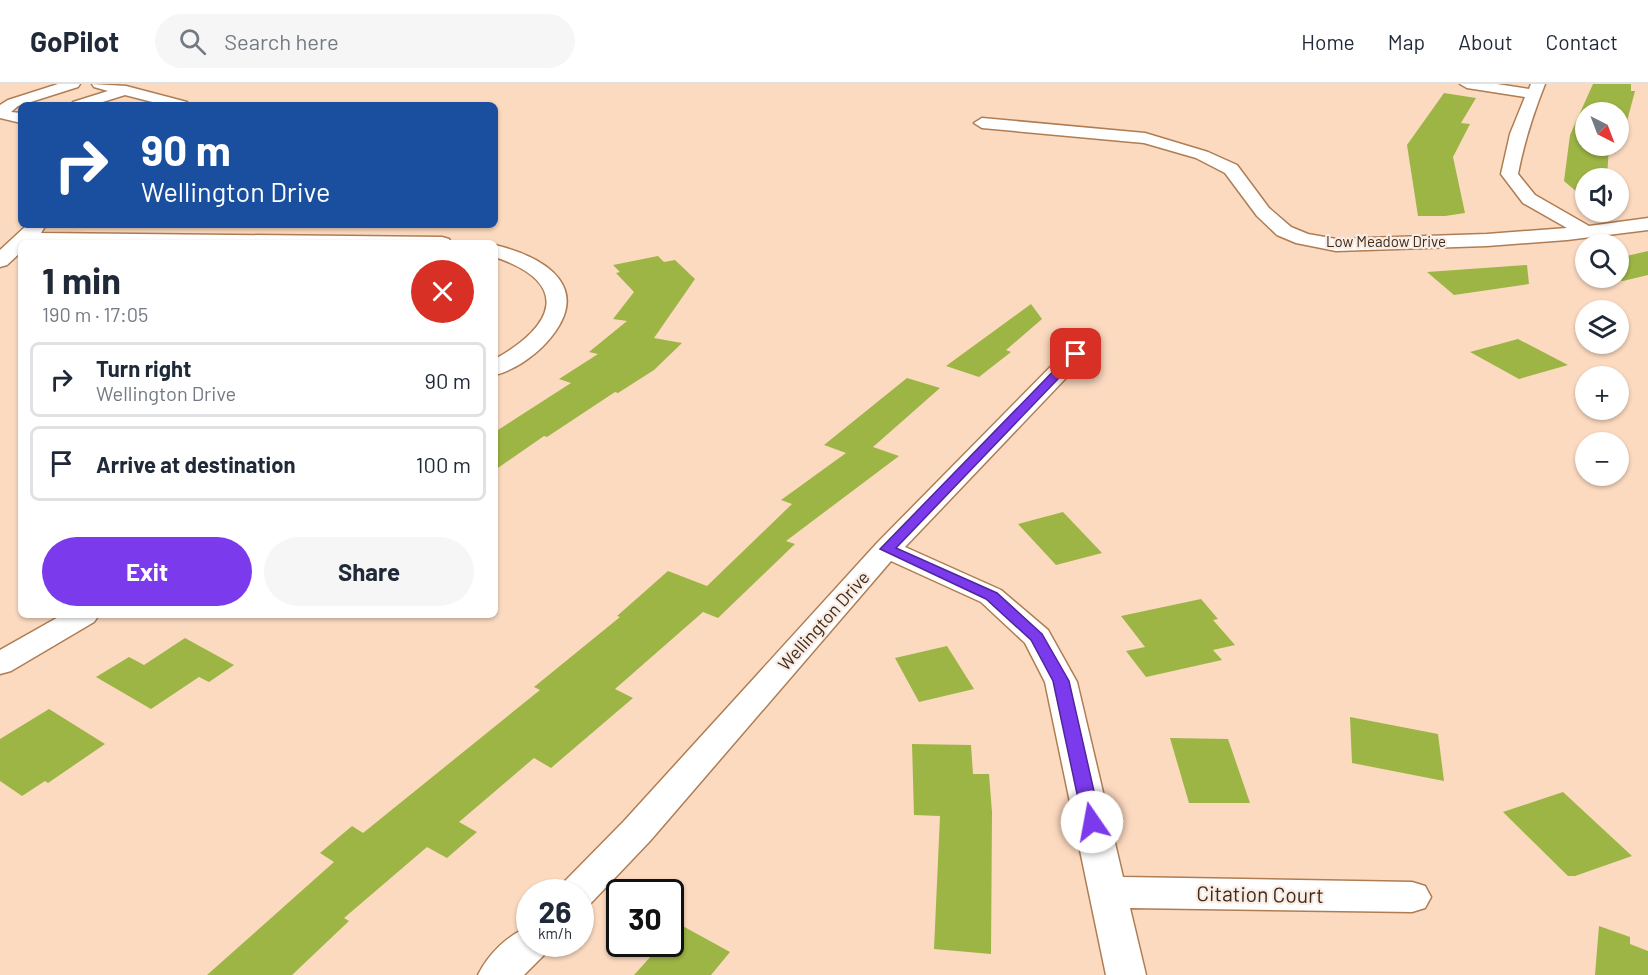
<!DOCTYPE html>
<meta charset="utf-8">
<style>
:root{--surface:#fff;--page:#f6f6f7;--text:#1f2937;--muted:#747a83;--line:#e0e1e3;--accent:#7c3aed}
body{margin:0;font-family:Barlow,sans-serif;background:var(--page);color:var(--text);height:100vh;display:flex;flex-direction:column;font-size:22px;white-space:nowrap}
*{box-sizing:border-box;margin:0}
p{font-size:20px;color:var(--muted)}
.icon{flex:none;width:33px;height:33px;fill:none;stroke:currentColor;stroke-width:2;stroke-linecap:round;stroke-linejoin:round}
.map{position:relative;flex:1;overflow:hidden}
.panel{position:absolute;left:18px;top:156px;width:480px;height:378px;display:flex;flex-direction:column;background:var(--surface);border-radius:9px;box-shadow:0 2px 4px #0004}
.panel>*{flex:none}
.guide{position:absolute;left:18px;top:18px;width:480px;height:126px;border-radius:9px;box-shadow:0 2px 4px #0004;background:#1a4fa0;color:#fff;overflow:hidden}
.needle{width:39px;rotate:138deg}
.fabs{position:absolute;left:1575px;top:18px;display:grid;gap:12px}
.fabs a{display:grid;place-items:center;width:54px;height:54px;border-radius:50%;background:var(--surface);box-shadow:0 2px 4px #0004;font-size:30px}
.speed{position:absolute;left:516px;top:795px;display:flex;gap:12px;font-size:30px;font-weight:700;text-align:center}
.speed>*{display:grid;place-content:center;width:78px;height:78px;border-radius:50%;background:var(--surface);box-shadow:0 2px 4px #0004;line-height:1}
.speed small{font-size:15px;font-weight:400}
.speed .limit{border:3px solid #111;border-radius:9px;background:#fff;color:#111}
.pin{position:absolute;display:grid;place-items:center;width:51px;height:51px;color:#fff;margin:-26px;border-radius:12px;box-shadow:0 3px 9px #0006}
.me{position:absolute;width:66px;margin:-33px;rotate:348deg;stroke-linejoin:round;filter:drop-shadow(0 0 4px #0008)}
.turn{display:flex;align-items:center;gap:21px;height:126px;padding:0 24px;font-size:27px}
.turn .icon{width:78px;height:78px;stroke-width:2.5}
.turn b{display:block;font-size:42px;line-height:51px}
.round{display:grid;place-items:center;flex:none;width:63px;height:63px;border-radius:32px;background:var(--page)}
.overview{display:flex;align-items:center;justify-content:space-between;height:102px;padding:0 24px}
h1{font-size:36px;font-weight:700;line-height:45px}
.button{display:flex;gap:12px;margin-top:auto;padding:12px 24px}
.button a{flex:1;height:69px;border-radius:36px;background:var(--accent);color:#fff;font-size:24px;font-weight:700;line-height:69px;text-align:center}
.button a+a{background:var(--page);color:var(--text)}
ul{padding:0;list-style:none}
li{display:flex;align-items:center;gap:18px;height:75px;margin:0 12px 9px;padding:0 12px;border:3px solid var(--line);border-radius:9px}
li div{flex:1}
li b{display:block;font-size:22px}
li em{font-style:normal}
header{display:flex;align-items:center;gap:36px;box-sizing:border-box;height:84px;padding:0 30px;background:var(--surface);border-bottom:2px solid var(--line)}
header strong{font-size:28px}
nav{display:flex;gap:33px;margin-inline-start:auto;font-size:21px}
.search{width:420px;height:54px;background:var(--page);display:flex;align-items:center;gap:15px;box-sizing:border-box;padding:0 21px;border-radius:33px;color:var(--muted);font-size:22px}
.map>svg:first-child{display:block}
.building{fill:#9db545}
.lines{fill:none;stroke-linecap:round;stroke-linejoin:round}
.minor-casing{stroke:#af7d53;stroke-width:3}
.minor{fill:#fff;fill-rule:evenodd}
.route{fill:#7c3aed;stroke:#51269a;stroke-width:1.5}
.labels{text-anchor:middle;stroke-width:4.5;stroke-linejoin:round;paint-order:stroke}
.far-street-label{font-size:15px;fill:#402b1a;stroke:#f8ece4}
.street-label{font-size:18px;fill:#402b1a;stroke:#f8ece4}
.near-street-label{font-size:21px;fill:#402b1a;stroke:#f8ece4}
</style>
<header>
<strong>GoPilot</strong>
<div class="search"><svg class="icon" aria-label="search" viewBox="0 0 24 24"><circle cx="10" cy="10" r="6"/><path d="M15 15l6 6"/></svg>Search here</div>
<nav><a>Home</a><a>Map</a><a>About</a><a>Contact</a></nav>
</header>
<div class="map">
<svg width="1648" height="891" viewBox="0 0 1648 891">
<rect width="100%" height="100%" fill="#fcdac0"/>
<g class="building">
<path d="M 1593,0 L 1631,0 L 1631,7 L 1635,7 L 1626,41 L 1618,40 L 1618,28 L 1586,28 L 1586,62 L 1609,62 L 1607,94 L 1586,94 L 1584,114 L 1564,97 L 1570,51 Z"/>
<path d="M 1444,9 L 1476,14 L 1461,39 L 1470,40 L 1453,73 L 1465,129 L 1445,132 L 1418,132 L 1407,61 Z"/>
<path d="M 1648,167 L 1648,191 L 1623,197 L 1611,194 L 1618,194 L 1618,174 Z"/>
<path d="M 658,172 L 664,178 L 675,176 L 695,195 L 654,254 L 682,259 L 654,286 L 618,309 L 615,308 L 547,353 L 544,352 L 495,386 L 495,348 L 571,299 L 559,295 L 598,270 L 589,268 L 627,237 L 613,235 L 634,208 L 616,189 L 620,188 L 613,181 Z"/>
<path d="M 1527,181 L 1529,200 L 1454,211 L 1427,188 Z"/>
<path d="M 1031,220 L 1042,235 L 1006,266 L 1011,268 L 979,293 L 946,282 Z"/>
<path d="M 1518,255 L 1568,281 L 1519,295 L 1470,268 Z"/>
<path d="M 907,294 L 940,304 L 873,363 L 899,372 L 786,457 L 795,460 L 718,534 L 703,528 L 615,605 L 633,614 L 551,684 L 534,674 L 459,738 L 477,748 L 447,774 L 427,763 L 344,834 L 349,837 L 292,891 L 207,891 L 334,778 L 320,769 L 352,742 L 363,749 L 540,606 L 534,603 L 620,533 L 617,532 L 668,487 L 707,502 L 792,420 L 781,416 L 846,369 L 824,361 Z"/>
<path d="M 1063,428 L 1102,469 L 1056,481 L 1018,440 Z"/>
<path d="M 1201,515 L 1218,535 L 1213,536 L 1235,561 L 1213,566 L 1222,576 L 1146,593 L 1126,567 L 1145,563 L 1121,532 Z"/>
<path d="M 185,554 L 234,581 L 209,598 L 199,593 L 151,625 L 96,593 L 129,573 L 144,581 Z"/>
<path d="M 947,562 L 974,605 L 919,618 L 895,574 Z"/>
<path d="M 49,625 L 105,660 L 48,699 L 45,697 L 22,712 L 0,697 L 0,655 Z"/>
<path d="M 1350,633 L 1438,650 L 1444,697 L 1352,679 Z"/>
<path d="M 1170,654 L 1228,655 L 1250,719 L 1189,719 Z"/>
<path d="M 912,660 L 971,661 L 973,690 L 989,690 L 992,728 L 991,870 L 934,865 L 940,732 L 914,731 Z"/>
<path d="M 1563,708 L 1632,772 L 1575,792 L 1568,792 L 1503,728 Z"/>
<path d="M 679,840 L 730,868 L 711,891 L 634,891 L 662,860 L 670,860 L 670,849 Z"/>
<path d="M 1599,842 L 1630,853 L 1630,860 L 1648,867 L 1648,891 L 1595,891 Z"/>
</g>
<g class="lines">
<defs>
<g id="minor">
<path d="M 58,0 L 80,0 L 78,3 L 18,22 L 11,28 L 21,29 L 21,39 L 0,34 L 0,21 L 8,16 Z"/>
<path d="M 92,0 L 126,2 L 187,18 L 189,21 L 164,21 L 125,11 L 93,21 L 71,21 L 73,18 L 108,7 L 94,3 Z"/>
<path d="M 1460,0 L 1497,0 L 1529,5 L 1531,0 L 1545,0 C 1534,28 1524,58 1518,90 L 1535,111 L 1589,142 L 1648,134 L 1648,146 L 1567,156 L 1487,162 L 1336,167 L 1296,159 L 1277,151 L 1257,132 L 1225,89 L 1196,74 L 1144,59 L 982,44 L 974,39 L 982,34 L 1145,49 L 1208,68 L 1237,81 L 1269,124 L 1291,143 L 1308,150 L 1336,155 L 1487,150 L 1567,144 L 1523,119 L 1501,90 L 1510,50 L 1525,13 L 1467,4 Z"/>
<path d="M 27,141 L 46,141 L 41,149 L 442,153 L 449,155 L 451,159 L 21,159 L 21,168 L 7,181 L 0,183 L 0,166 Z"/>
<path d="M 495,161 C 548,174 595,205 546,259 C 533,273 514,286 495,291 L 495,275 C 555,242 572,199 495,173 Z"/>
<path d="M 1076,263 L 1084,265 L 1087,270 L 1084,275 L 905,463 L 1001,506 L 1048,546 L 1077,598 L 1123,793 L 1412,798 L 1425,802 L 1431,813 L 1425,824 L 1412,828 L 1130,824 L 1146,891 L 1106,891 L 1045,598 L 1025,559 L 981,518 L 891,477 L 650,757 L 591,819 L 580,822 L 580,808 L 560,808 L 565,797 L 624,737 L 877,459 L 1068,265 Z"/>
<path d="M 62,531 L 99,531 L 94,538 L 11,587 L 0,590 L 0,566 Z"/>
<path d="M 530,843 L 530,860 L 549,860 L 544,871 L 524,891 L 478,891 C 488,871 508,850 530,843 Z"/>
</g>
</defs>
<use href="#minor" class="minor-casing"/>
<use href="#minor" class="minor"/>
</g>
<path class="route" d="M 1076,267 L 1082,270 L 1080,272 L 896,464 L 997,509 L 1042,550 L 1069,597 L 1101,738 L 1098,743 L 1092,745 L 1086,743 L 1083,738 L 1053,597 L 1031,556 L 986,515 L 880,465 L 1072,268 Z"/>
<g class="labels">
<g class="far-street-label">
<text x="1386" y="163">Low Meadow Drive</text>
</g>
<g class="street-label">
<text transform="translate(824 537) rotate(-48)" y="6">Wellington Drive</text>
</g>
<g class="near-street-label">
<text transform="translate(1260 811) rotate(1)" y="7">Citation Court</text>
</g>
</g>
</svg>
<div class="fabs">
<a><svg class="needle" viewBox="-14 -14 28 28"><path d="M0-13l5 13h-10z" fill="#e53935"/><path d="M0 13l5-13h-10z" fill="#747a83"/></svg></a>
<a><svg class="icon" aria-label="sound" viewBox="0 0 24 24"><path d="M4 9h4l5-4v14l-5-4H4zM17 9q2 3 0 6"/></svg></a>
<a><svg class="icon" aria-label="search" viewBox="0 0 24 24"><circle cx="10" cy="10" r="6"/><path d="M15 15l6 6"/></svg></a>
<a><svg class="icon" aria-label="layers" viewBox="0 0 24 24"><path d="M12 4l9 5-9 5-9-5zM3 14l9 5 9-5"/></svg></a>
<a>+</a>
<a>−</a>
</div>
<div class="speed"><div>26<small>km/h</small></div><div class="limit">30</div></div>
<div class="pin" style="left:1076px;top:270px;background:#d93025"><svg class="icon" aria-label="arrive" viewBox="0 0 24 24"><path d="M6 21V4h12l-3 4 3 4H6"/></svg></div>
<svg class="me" style="left:1092px;top:738px" viewBox="-20 -20 40 40"><circle r="19" fill="#fff"/><path d="M0-13L10 11 0 6-10 11z" fill="#7c3aed"/></svg>
<div class="guide">
<div class="turn"><svg class="icon" aria-label="right" viewBox="0 0 24 24"><path d="M7 20v-9h11M14 6l5 5-5 5"/></svg><div><b>90 m</b>Wellington Drive</div></div>
</div>
<section class="panel">
<div class="overview"><div><h1>1 min</h1><p>190 m · 17:05</p></div><a class="round" style="background:#d93025;color:#fff"><svg class="icon" aria-label="close" viewBox="0 0 24 24"><path d="M6 6l12 12M18 6L6 18"/></svg></a></div>
<ul>
<li><svg class="icon" aria-label="right" viewBox="0 0 24 24"><path d="M7 20v-9h11M14 6l5 5-5 5"/></svg><div><b>Turn right</b><p>Wellington Drive</p></div><em>90 m</em></li>
<li><svg class="icon" aria-label="arrive" viewBox="0 0 24 24"><path d="M6 21V4h12l-3 4 3 4H6"/></svg><div><b>Arrive at destination</b></div><em>100 m</em></li>
</ul>
<div class="button"><a>Exit</a><a>Share</a></div>
</section>
</div>
